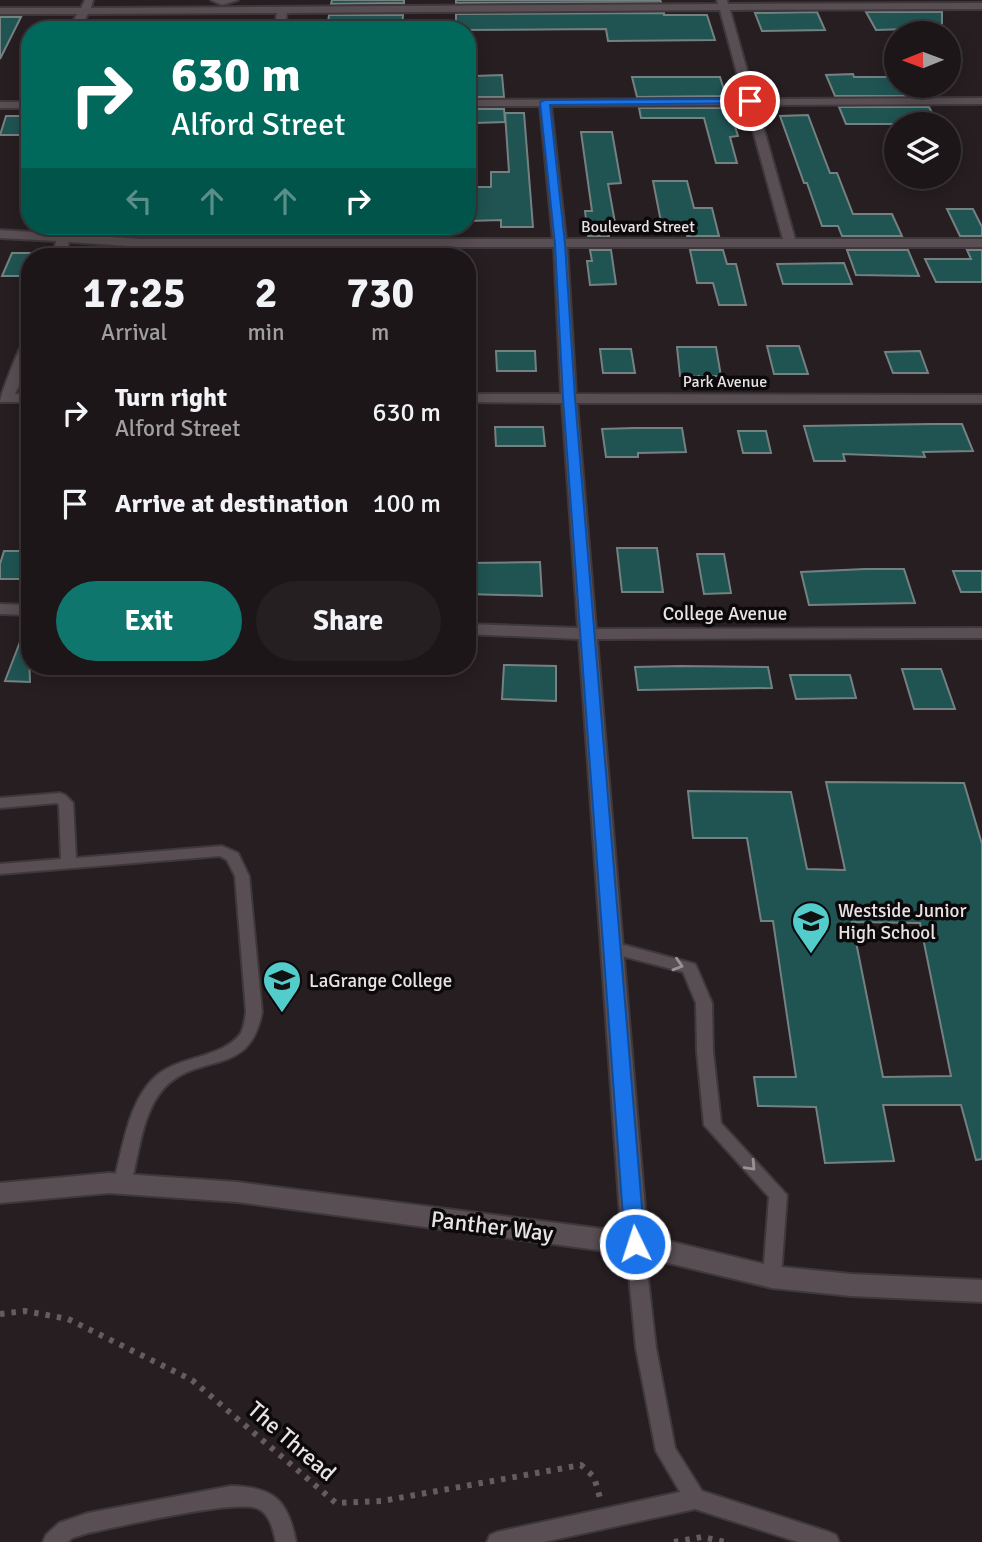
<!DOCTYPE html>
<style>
:root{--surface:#1c1619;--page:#251f22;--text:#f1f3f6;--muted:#a09fa2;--line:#3a3538;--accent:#0f766e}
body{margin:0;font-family:Signika,sans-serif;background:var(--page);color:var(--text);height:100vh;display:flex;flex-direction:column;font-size:26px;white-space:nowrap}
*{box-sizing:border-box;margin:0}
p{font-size:23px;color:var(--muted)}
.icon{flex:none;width:38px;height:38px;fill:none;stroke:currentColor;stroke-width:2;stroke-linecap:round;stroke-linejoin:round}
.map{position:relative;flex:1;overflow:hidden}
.panel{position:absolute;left:21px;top:248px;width:455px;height:427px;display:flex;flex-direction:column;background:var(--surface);border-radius:28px;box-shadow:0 4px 18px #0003,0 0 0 2px var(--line)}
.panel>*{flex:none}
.top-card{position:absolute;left:21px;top:21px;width:455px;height:214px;border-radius:28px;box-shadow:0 4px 18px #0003,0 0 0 2px var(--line);background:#00695c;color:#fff;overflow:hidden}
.needle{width:46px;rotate:269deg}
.controls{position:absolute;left:884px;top:21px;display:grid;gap:14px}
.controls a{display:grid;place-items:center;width:77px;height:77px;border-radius:50%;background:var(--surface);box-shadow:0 4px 18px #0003,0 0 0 2px var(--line);font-size:35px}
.pin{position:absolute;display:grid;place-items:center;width:60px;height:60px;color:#fff;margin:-30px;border:4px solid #fff;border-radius:50%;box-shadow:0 2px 7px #0007}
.me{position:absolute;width:77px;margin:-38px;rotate:356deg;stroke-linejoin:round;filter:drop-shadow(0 0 5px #0008)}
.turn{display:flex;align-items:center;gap:24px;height:147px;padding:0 35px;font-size:32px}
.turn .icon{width:91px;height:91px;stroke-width:2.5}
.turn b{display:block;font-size:49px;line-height:60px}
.lanes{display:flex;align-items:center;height:66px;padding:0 35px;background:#0003;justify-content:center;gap:35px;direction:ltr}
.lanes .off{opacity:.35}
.eta{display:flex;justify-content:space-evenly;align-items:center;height:119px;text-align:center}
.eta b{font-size:42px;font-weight:700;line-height:49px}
.action{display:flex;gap:14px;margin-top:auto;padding:14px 35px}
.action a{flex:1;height:80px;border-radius:42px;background:var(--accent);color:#fff;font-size:28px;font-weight:700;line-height:80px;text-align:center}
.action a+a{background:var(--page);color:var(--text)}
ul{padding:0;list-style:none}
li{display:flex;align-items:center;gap:21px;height:91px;padding:0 35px}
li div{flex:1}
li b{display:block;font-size:26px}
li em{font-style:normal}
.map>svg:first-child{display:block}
.building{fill:#1f5453;stroke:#758180;stroke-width:2;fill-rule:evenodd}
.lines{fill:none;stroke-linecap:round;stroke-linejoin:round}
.service-casing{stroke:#3e383b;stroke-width:4}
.minor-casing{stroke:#3e383b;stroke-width:4}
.tertiary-casing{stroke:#3e383b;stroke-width:4}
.path{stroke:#645c5f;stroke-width:6;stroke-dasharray:4.5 7;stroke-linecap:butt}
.service{fill:#584e53;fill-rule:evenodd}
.minor{fill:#584e53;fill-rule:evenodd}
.tertiary{fill:#584e53;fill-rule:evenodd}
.oneway{stroke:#999195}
.route{fill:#1a73e8;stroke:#114b97;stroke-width:2}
.labels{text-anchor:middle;stroke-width:7;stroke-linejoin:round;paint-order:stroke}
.far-street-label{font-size:16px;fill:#e8e2e5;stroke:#0c090a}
.street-label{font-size:19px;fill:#e8e2e5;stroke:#0c090a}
.poi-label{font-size:19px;fill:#e8e2e5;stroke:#0c090a;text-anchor:start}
.near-street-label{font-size:23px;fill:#e8e2e5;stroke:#0c090a}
</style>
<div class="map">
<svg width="982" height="1542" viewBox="0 0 982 1542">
<rect width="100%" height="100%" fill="#261e21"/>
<g class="building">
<path d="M 332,0 L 404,0 L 404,3 L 331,4 Z"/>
<path d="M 456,0 L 660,0 L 661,2 L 456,3 Z"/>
<path d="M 817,12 L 825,30 L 762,31 L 755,13 Z"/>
<path d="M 866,12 L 942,12 L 942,28 L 876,30 Z"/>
<path d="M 664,13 L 664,15 L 707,15 L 715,40 L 608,41 L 606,29 L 456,30 L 456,14 Z"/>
<path d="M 329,15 L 403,15 L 402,30 L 327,30 Z"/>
<path d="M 0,17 L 21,17 L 0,59 Z"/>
<path d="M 853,74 L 854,77 L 896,77 L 896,86 L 918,86 L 923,96 L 835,96 L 826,75 Z"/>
<path d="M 502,75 L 504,97 L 474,97 L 474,76 Z"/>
<path d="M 632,77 L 720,77 L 726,96 L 637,97 Z"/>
<path d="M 839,107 L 929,107 L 938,124 L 846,124 Z"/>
<path d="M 639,108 L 729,108 L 738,136 L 730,137 L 737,163 L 716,163 L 704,118 L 641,118 Z"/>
<path d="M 475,109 L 504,109 L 505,122 L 475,123 Z"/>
<path d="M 505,113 L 524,113 L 533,227 L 501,227 L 501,220 L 469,221 L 468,187 L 491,187 L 491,172 L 509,172 Z"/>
<path d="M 808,115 L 830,173 L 837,173 L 853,214 L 892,214 L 902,236 L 842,236 L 838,226 L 822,226 L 807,183 L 804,183 L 780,116 Z"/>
<path d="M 6,116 L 30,116 L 25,135 L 0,135 Z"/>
<path d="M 581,132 L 612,132 L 621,183 L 608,184 L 616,228 L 608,228 L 609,236 L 588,236 L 585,211 L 592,211 Z"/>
<path d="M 653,181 L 687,181 L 694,208 L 712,208 L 719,236 L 687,236 L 685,227 L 662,227 Z"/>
<path d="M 947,209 L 973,209 L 982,227 L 982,236 L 960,236 Z"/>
<path d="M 590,250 L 611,250 L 616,284 L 590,285 L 587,261 L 592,261 Z"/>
<path d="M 690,250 L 723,250 L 727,264 L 736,264 L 746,305 L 719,305 L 713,283 L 697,283 Z"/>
<path d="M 847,250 L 908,250 L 919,276 L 856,275 Z"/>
<path d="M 967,250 L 982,250 L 982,282 L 936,282 L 925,259 L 971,259 Z"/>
<path d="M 12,253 L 30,253 L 30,276 L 2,276 Z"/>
<path d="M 844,263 L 852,284 L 783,284 L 777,264 Z"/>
<path d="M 767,346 L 799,346 L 808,374 L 774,374 Z"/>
<path d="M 677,347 L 716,347 L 721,376 L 680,376 Z"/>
<path d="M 600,349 L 631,349 L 635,373 L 603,373 Z"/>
<path d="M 496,351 L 535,351 L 536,371 L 497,371 Z"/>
<path d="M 920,351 L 928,373 L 893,373 L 885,352 Z"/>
<path d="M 931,424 L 962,424 L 973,451 L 923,452 L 925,457 L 843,454 L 845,461 L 814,461 L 804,426 Z"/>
<path d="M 495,427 L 543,427 L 545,446 L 496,446 Z"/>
<path d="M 634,428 L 682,428 L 686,452 L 638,453 L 638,457 L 606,457 L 602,429 Z"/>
<path d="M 738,431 L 766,431 L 771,453 L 743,453 Z"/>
<path d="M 617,548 L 657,548 L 663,592 L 622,592 Z"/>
<path d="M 4,551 L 30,551 L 23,579 L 0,579 L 0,564 Z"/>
<path d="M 697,554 L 724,554 L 731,593 L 704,594 Z"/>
<path d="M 540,562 L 542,596 L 467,594 L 467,563 Z"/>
<path d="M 865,569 L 904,569 L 915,603 L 809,605 L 801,572 Z"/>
<path d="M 953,571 L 982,571 L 982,592 L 961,592 Z"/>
<path d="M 28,621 L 30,682 L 5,681 Z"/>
<path d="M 504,665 L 556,666 L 556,701 L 502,699 Z"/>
<path d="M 681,666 L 768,667 L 772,688 L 638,690 L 635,667 Z"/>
<path d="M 902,669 L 941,669 L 955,709 L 914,709 Z"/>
<path d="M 790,675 L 850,675 L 856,698 L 796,699 Z"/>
<path d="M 826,782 L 964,783 L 982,844 L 982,1159 L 976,1160 L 961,1105 L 883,1105 L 894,1161 L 825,1163 L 816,1107 L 758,1106 L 754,1077 L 796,1077 L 773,921 L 761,921 L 747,838 L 693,838 L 688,791 L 791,792 L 807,869 L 845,870 ZM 852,922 L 920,923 L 951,1076 L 883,1077 Z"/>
</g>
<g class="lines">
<defs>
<g id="service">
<path d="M 211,0 L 238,0 L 222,5 Z"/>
<path d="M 60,793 L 65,795 L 73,803 L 76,858 L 222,846 L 238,853 L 249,876 L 262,1012 C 250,1078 201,1051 165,1087 C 142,1111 139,1154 131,1184 L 128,1189 L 122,1191 L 116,1189 L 113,1184 C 123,1150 127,1104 154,1078 C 177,1055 223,1059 241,1033 C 244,1027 245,1019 246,1012 L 235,876 L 227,860 L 220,856 L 0,874 L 0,864 L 61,859 L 59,805 L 57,803 L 0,808 L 0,798 Z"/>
<path d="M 613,942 L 695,964 L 697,968 L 712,1003 L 713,1052 L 721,1123 L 787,1195 L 781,1277 L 779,1283 L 772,1285 L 765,1283 L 763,1277 L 769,1197 L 704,1125 L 697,1052 L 696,1003 L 683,972 L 607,952 L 605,948 L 607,944 Z"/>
<path d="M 635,1236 L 641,1239 L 644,1244 L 656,1348 L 675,1448 L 702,1491 L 829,1532 L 836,1535 L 839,1542 L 798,1542 L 695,1509 L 544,1542 L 487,1542 L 490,1535 L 497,1532 L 680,1492 L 656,1451 L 636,1348 L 626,1244 L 629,1239 Z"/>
<path d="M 231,1486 C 274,1487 288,1500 296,1542 L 276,1542 C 273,1530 271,1516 259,1509 C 238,1498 118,1527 88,1533 L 72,1538 L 68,1542 L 43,1542 L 46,1535 L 59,1523 L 88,1513 Z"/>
</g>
<g id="minor">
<path d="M 85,0 L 93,0 L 91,8 L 718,4 L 717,0 L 727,0 L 728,4 L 982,3 L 982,9 L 730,10 L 755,99 L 982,98 L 982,104 L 757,105 L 795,239 L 982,239 L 982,247 L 567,247 L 576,394 L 982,395 L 982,403 L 577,403 L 596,629 L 982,628 L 982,638 L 597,639 L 648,1244 L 644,1252 L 635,1255 L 626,1252 L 622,1244 L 579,639 L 467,634 L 467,624 L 578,628 L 562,403 L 467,402 L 467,394 L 561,394 L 554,247 L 142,247 L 69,242 L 65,257 L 53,257 L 56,241 L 0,238 L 0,230 L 142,239 L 553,239 L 540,106 L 467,106 L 467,100 L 744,99 L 720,10 L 287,13 L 284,30 L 274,30 L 277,13 L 88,14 L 79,30 L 69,30 L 77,14 L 0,14 L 0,8 L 81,8 ZM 746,105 L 783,239 L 566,239 L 551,106 Z"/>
<rect x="0" y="102" width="30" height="6"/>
<path d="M 30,340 L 30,363 L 15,394 L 30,394 L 30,402 L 0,402 C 0,396 19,347 24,342 C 26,341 28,341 30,340 Z"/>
<path d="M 0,604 L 30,605 L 30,615 L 0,614 Z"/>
</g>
<path id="tertiary" d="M 109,1173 L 237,1182 L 635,1233 L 772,1266 L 851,1274 L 982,1280 L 982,1302 L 851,1296 L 772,1288 L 635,1255 L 237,1202 L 109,1193 L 0,1203 L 0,1183 Z"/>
</defs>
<use href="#service" class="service-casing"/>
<use href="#minor" class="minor-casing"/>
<use href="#tertiary" class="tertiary-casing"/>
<g class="path">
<path d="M 0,1314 L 25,1311 L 68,1319 L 192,1380 L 336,1503 L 382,1501 L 581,1465 L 594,1477 L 600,1498"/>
<path d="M 674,1542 L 702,1537 L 725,1542"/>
</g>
<use href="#service" class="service"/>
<use href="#minor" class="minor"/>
<use href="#tertiary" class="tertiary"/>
</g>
<defs><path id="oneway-chevron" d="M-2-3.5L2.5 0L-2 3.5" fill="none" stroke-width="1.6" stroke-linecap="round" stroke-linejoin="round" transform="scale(1.75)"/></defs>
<g class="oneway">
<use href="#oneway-chevron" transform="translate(678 965) rotate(17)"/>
<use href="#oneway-chevron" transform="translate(751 1166) rotate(47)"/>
</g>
<path class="route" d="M 750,99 L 753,99 L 753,103 L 550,105 L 565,244 L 575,398 L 645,1244 L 642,1250 L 635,1253 L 628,1250 L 625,1244 L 563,398 L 555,244 L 540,102 L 545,100 Z"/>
<defs>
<symbol id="school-pin" viewBox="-11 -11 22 30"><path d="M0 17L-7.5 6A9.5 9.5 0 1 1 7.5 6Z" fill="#53cdcb" stroke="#0c090a"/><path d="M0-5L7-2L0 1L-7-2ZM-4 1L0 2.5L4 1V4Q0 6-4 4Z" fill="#111"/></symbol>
<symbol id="university-pin" viewBox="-11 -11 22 30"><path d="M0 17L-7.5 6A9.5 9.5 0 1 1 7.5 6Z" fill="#53cdcb" stroke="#0c090a"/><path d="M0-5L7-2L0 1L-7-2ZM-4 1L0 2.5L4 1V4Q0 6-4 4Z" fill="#111"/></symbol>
</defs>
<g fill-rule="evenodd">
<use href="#school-pin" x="789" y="899" width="44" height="60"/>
<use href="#university-pin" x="260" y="958" width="44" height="60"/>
</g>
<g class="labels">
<g class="far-street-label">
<text x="638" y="232">Boulevard Street</text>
<text x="725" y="387">Park Avenue</text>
</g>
<g class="street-label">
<text x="725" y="620">College Avenue</text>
</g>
<g class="poi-label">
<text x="838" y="917">Westside Junior<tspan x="838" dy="22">High School</tspan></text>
<text x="309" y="987">LaGrange College</text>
</g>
<g class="near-street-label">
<text transform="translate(492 1226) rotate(7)" y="8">Panther Way</text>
<text transform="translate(292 1441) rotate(41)" y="8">The Thread</text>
</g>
</g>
</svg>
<div class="controls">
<a><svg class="needle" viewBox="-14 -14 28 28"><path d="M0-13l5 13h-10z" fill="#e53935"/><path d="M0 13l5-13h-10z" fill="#a09fa2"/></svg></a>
<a><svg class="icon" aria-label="layers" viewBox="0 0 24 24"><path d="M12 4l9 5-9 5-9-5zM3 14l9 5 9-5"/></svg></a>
</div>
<div class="pin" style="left:750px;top:101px;background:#d93025"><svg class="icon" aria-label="arrive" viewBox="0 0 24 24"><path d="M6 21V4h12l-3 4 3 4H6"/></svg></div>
<svg class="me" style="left:635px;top:1244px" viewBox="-20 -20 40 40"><circle r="17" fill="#1a73e8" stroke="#fff" stroke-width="3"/><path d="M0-11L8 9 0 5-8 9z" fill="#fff"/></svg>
<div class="top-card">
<div class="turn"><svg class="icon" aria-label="right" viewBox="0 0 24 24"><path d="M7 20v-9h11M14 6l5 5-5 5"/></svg><div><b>630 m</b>Alford Street</div></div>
<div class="lanes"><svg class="icon off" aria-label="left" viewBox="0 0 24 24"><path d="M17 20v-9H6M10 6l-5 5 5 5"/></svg><svg class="icon off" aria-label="ahead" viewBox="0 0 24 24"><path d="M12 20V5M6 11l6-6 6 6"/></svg><svg class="icon off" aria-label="ahead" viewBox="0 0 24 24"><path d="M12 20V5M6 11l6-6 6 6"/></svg><svg class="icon" aria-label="right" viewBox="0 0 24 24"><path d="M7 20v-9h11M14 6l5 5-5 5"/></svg></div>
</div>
<section class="panel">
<div class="eta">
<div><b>17:25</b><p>Arrival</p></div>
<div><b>2</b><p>min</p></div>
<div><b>730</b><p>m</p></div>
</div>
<ul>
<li><svg class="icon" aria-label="right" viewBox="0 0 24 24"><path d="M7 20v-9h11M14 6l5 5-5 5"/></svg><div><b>Turn right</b><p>Alford Street</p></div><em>630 m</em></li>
<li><svg class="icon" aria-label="arrive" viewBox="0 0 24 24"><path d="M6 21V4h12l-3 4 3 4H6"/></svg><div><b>Arrive at destination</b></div><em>100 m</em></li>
</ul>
<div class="action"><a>Exit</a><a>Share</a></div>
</section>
</div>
